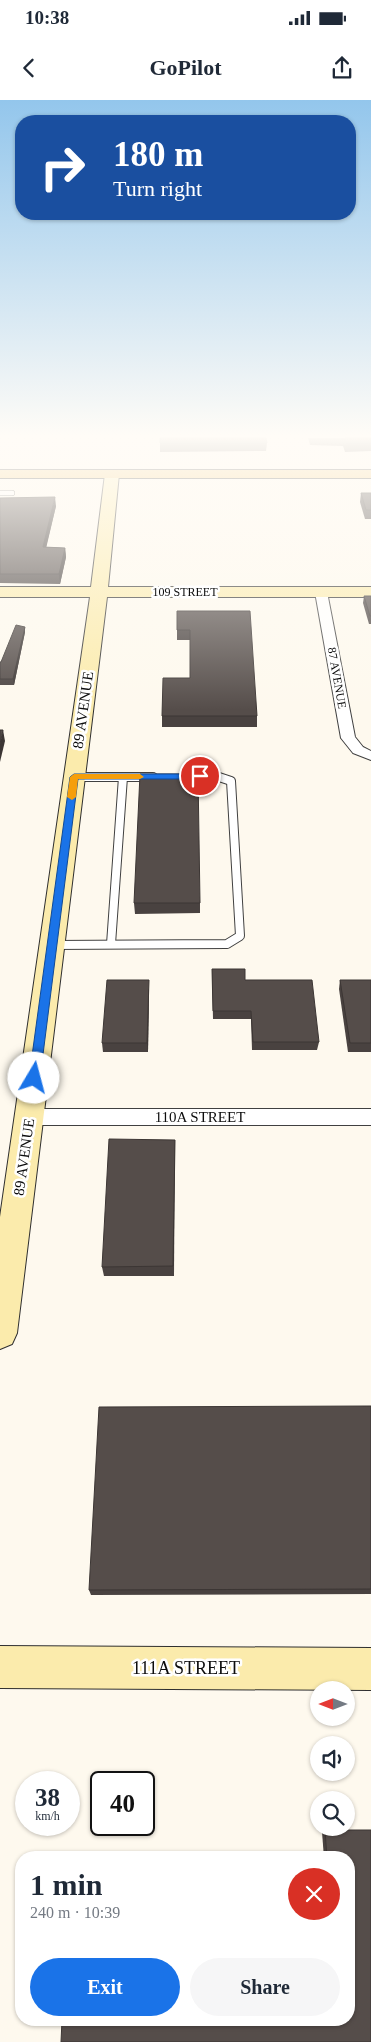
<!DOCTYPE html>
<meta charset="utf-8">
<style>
:root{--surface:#fff;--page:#f6f6f7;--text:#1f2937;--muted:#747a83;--accent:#1a73e8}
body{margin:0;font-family:"Times New Roman",serif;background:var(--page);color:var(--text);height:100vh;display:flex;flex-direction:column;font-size:19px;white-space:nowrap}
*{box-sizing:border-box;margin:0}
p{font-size:16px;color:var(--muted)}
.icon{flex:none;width:28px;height:28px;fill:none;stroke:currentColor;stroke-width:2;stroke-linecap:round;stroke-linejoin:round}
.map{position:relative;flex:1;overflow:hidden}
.details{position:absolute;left:15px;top:1751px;width:340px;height:175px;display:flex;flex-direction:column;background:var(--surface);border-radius:20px;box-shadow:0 1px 4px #0004}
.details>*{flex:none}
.banner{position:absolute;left:15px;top:15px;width:341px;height:105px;border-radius:20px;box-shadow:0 1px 4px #0004;background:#1a4fa0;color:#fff;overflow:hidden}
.needle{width:32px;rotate:270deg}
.tools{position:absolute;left:310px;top:1581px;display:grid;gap:10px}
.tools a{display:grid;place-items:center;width:45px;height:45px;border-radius:50%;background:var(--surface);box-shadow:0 1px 4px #0004;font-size:25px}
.speed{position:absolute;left:15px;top:1671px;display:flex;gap:10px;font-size:25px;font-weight:700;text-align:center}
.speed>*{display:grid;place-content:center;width:65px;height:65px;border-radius:50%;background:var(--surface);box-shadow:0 1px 4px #0004;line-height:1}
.speed small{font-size:12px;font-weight:400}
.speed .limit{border:2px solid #111;border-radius:8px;background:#fff;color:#111}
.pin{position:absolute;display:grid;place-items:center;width:42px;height:42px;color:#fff;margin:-21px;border:2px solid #fff;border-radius:50%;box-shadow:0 1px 5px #0007}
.me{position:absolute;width:55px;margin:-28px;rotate:8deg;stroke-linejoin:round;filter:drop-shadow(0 0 4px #0008)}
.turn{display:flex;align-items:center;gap:18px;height:105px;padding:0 15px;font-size:22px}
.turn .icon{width:65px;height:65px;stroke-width:2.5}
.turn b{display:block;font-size:35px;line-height:42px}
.round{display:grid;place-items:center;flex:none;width:52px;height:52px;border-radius:26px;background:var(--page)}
.headline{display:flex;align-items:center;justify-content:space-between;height:85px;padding:0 15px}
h1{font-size:30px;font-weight:700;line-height:38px}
.button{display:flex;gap:10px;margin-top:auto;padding:10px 15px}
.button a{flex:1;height:58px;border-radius:30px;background:var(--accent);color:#fff;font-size:20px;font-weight:700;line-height:58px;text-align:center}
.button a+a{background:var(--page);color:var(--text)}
.status{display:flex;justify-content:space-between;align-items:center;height:35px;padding:0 25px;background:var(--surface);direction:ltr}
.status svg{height:14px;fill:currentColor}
header{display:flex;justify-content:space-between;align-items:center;height:65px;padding:0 15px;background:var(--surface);font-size:22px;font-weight:700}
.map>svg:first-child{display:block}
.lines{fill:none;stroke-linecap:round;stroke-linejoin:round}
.lane-far1-casing{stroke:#404040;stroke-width:6}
.lane-casing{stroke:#404040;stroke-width:10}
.street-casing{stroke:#404040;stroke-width:2}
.secondary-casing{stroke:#2f2f2f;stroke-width:2}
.primary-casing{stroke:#1e1e1e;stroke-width:2}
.lane-far1{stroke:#fff;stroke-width:5}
.lane{stroke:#fff;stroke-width:8}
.street{fill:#fff;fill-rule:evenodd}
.secondary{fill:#fbebac;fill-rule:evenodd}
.primary{fill:#f1c46b;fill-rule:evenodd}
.wall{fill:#494240}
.shaded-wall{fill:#3c3634}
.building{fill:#554d4a;stroke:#3c3634}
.route{fill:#1a73e8;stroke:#114b97}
.slow{fill:#f59e0b}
.labels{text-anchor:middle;stroke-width:5;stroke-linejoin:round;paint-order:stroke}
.far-street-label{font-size:12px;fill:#0d0d0d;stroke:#fff}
.street-label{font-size:15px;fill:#0d0d0d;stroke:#fff}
.near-street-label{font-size:18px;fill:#0d0d0d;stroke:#fff}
</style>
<div class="status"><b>10:38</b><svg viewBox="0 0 49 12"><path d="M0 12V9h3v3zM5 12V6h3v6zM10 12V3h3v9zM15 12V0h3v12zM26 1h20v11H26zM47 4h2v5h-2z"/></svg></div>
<header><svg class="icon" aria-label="back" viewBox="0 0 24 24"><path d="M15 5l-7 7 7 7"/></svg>GoPilot<svg class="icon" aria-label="share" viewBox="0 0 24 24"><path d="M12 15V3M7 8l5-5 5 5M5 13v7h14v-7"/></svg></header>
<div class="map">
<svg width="371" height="1942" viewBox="0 0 371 1942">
<rect width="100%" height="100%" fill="#fef9ee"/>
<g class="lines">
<defs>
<path id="lane-far1" d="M 0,393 L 12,393"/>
<g id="lane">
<path d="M 74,677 L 153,677"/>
<path d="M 111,844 L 123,677"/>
<path d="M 52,845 L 227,844 L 240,836 L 231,681 L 216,676 L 185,677"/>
</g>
<g id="street">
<path d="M 321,488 L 327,492 L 355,637 L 363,647 L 371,651 L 371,660 L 353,653 L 341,638 L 315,492 Z"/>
<path d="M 29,1009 L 371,1009 L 371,1025 L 29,1025 L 22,1023 L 19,1017 L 22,1011 Z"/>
</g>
<g id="secondary">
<path d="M 112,370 L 119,374 L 108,487 L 371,487 L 371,497 L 107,497 L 17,1233 L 12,1244 L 0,1249 L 0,1117 L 90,497 L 0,497 L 0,487 L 91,487 L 105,374 Z"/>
<path d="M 0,1546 L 371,1548 L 371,1590 L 0,1588 Z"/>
</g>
<rect id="primary" x="0" y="370" width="371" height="8"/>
</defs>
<use href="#lane-far1" class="lane-far1-casing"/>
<use href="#lane" class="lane-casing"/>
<use href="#street" class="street-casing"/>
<use href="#secondary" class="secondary-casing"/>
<use href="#primary" class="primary-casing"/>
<use href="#lane-far1" class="lane-far1"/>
<use href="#lane" class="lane"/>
<use href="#street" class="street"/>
<use href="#secondary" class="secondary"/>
<use href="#primary" class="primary"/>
</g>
<g class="wall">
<path d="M 160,338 L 267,343 L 266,351 L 160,352 Z"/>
<path d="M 308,338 L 371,338 L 371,351 L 345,352 L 343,346 L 310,345 Z"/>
<path d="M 361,393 L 371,393 L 371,419 L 365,419 L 360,402 Z"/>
<path d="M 0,398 L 56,406 L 46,447 L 65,448 L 66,457 L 60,484 L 0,483 Z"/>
<path d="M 364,496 L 371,496 L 371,524 L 369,524 L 363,503 Z"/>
<path d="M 177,511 L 257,616 L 257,627 L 162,627 L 162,616 L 190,578 L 190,540 L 177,540 Z"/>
<path d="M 25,527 L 25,532 L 14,585 L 0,585 L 0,562 L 1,562 Z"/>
<path d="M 134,803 L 200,803 L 200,813 L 135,814 Z"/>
<path d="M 212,869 L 245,880 L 319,942 L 317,950 L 252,950 L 251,919 L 213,919 Z"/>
<path d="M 340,880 L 371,880 L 371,952 L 348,952 L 339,889 Z"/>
<path d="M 149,889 L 148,952 L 103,952 L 102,943 Z"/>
<path d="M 175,1040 L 174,1176 L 104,1176 L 102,1167 Z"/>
<path d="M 371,1306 L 371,1494 L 91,1495 L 89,1490 Z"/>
<path d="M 325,1730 L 349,1758 L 324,1758 L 322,1732 Z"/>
</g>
<g class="shaded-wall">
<path d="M 55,397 L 56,406 L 44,457 L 43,447 Z"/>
<path d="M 65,448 L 66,457 L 60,484 L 59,474 Z"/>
<path d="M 25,527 L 25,532 L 14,585 L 13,579 Z"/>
<path d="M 3,630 L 5,641 L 0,662 L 0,644 Z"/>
<path d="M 149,880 L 149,889 L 148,952 L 147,943 Z"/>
</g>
<g class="building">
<path d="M 160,338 L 266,338 L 267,343 L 160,343 Z"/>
<path d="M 345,338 L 371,338 L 371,343 L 346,343 Z"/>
<path d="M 361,393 L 371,393 L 371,410 L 366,410 Z"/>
<path d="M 55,397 L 43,447 L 65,448 L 59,474 L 0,474 L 0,398 Z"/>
<path d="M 364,496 L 371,496 L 371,516 L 370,516 Z"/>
<path d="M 177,511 L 250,511 L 257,616 L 162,616 L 163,578 L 190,578 L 190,530 L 177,530 Z"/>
<path d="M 16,525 L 25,527 L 13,579 L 0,579 L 0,562 L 1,562 Z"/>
<path d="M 0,630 L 3,630 L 0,644 Z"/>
<path d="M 140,674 L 198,674 L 200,803 L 134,803 Z"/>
<path d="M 212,869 L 245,869 L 245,880 L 312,880 L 319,942 L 253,942 L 251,911 L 213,911 Z"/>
<path d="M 107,880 L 149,880 L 147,943 L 102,943 Z"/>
<path d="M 340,880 L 371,880 L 371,943 L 350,943 Z"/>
<path d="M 109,1039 L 175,1040 L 173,1166 L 102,1167 Z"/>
<path d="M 371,1306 L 371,1489 L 89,1490 L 99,1307 Z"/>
<path d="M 325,1730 L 371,1730 L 371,1942 L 61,1942 L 62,1920 L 349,1920 L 349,1758 L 327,1758 Z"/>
</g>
<linearGradient id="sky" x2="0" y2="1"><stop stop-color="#93c6ec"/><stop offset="0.55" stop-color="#fffcf7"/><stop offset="1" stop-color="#fffcf7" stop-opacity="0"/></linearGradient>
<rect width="371" height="610" fill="url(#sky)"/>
<path class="route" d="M 74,674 L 200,674 L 204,676 L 200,679 L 78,679 L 40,978 L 34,983 L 29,978 L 70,677 Z"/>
<path class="slow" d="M 74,674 L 140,674 L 144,677 L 140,679 L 78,679 L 76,697 L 72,700 L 67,697 L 70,677 Z"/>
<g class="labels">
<g class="far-street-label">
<text x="185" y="496">109 STREET</text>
<text transform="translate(337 578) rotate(80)" y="4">87 AVENUE</text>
</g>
<g class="street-label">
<text transform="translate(83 610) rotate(-82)" y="5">89 AVENUE</text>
<text x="200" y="1022">110A STREET</text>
<text transform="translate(24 1057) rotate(-82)" y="5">89 AVENUE</text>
</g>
<g class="near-street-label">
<text x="186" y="1574">111A STREET</text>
</g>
</g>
</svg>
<div class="tools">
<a><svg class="needle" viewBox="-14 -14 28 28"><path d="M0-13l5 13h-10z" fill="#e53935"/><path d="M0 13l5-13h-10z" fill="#747a83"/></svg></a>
<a><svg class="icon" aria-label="sound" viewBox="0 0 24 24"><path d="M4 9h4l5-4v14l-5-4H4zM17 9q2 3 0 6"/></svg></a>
<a><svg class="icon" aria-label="search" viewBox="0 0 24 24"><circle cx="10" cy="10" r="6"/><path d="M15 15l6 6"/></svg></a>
</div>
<div class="speed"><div>38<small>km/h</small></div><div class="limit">40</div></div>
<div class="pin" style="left:200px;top:676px;background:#d93025"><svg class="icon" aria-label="arrive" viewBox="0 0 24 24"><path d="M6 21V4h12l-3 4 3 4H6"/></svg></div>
<svg class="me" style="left:34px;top:978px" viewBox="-20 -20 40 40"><circle r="19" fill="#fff"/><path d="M0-13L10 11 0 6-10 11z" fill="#1a73e8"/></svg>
<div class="banner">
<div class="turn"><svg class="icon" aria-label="right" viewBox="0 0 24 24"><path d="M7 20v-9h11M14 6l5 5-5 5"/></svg><div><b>180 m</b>Turn right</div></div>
</div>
<section class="details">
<div class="headline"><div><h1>1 min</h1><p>240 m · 10:39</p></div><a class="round" style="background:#d93025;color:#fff"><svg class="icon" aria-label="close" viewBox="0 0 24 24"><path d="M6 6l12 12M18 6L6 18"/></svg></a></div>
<div class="button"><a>Exit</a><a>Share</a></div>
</section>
</div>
